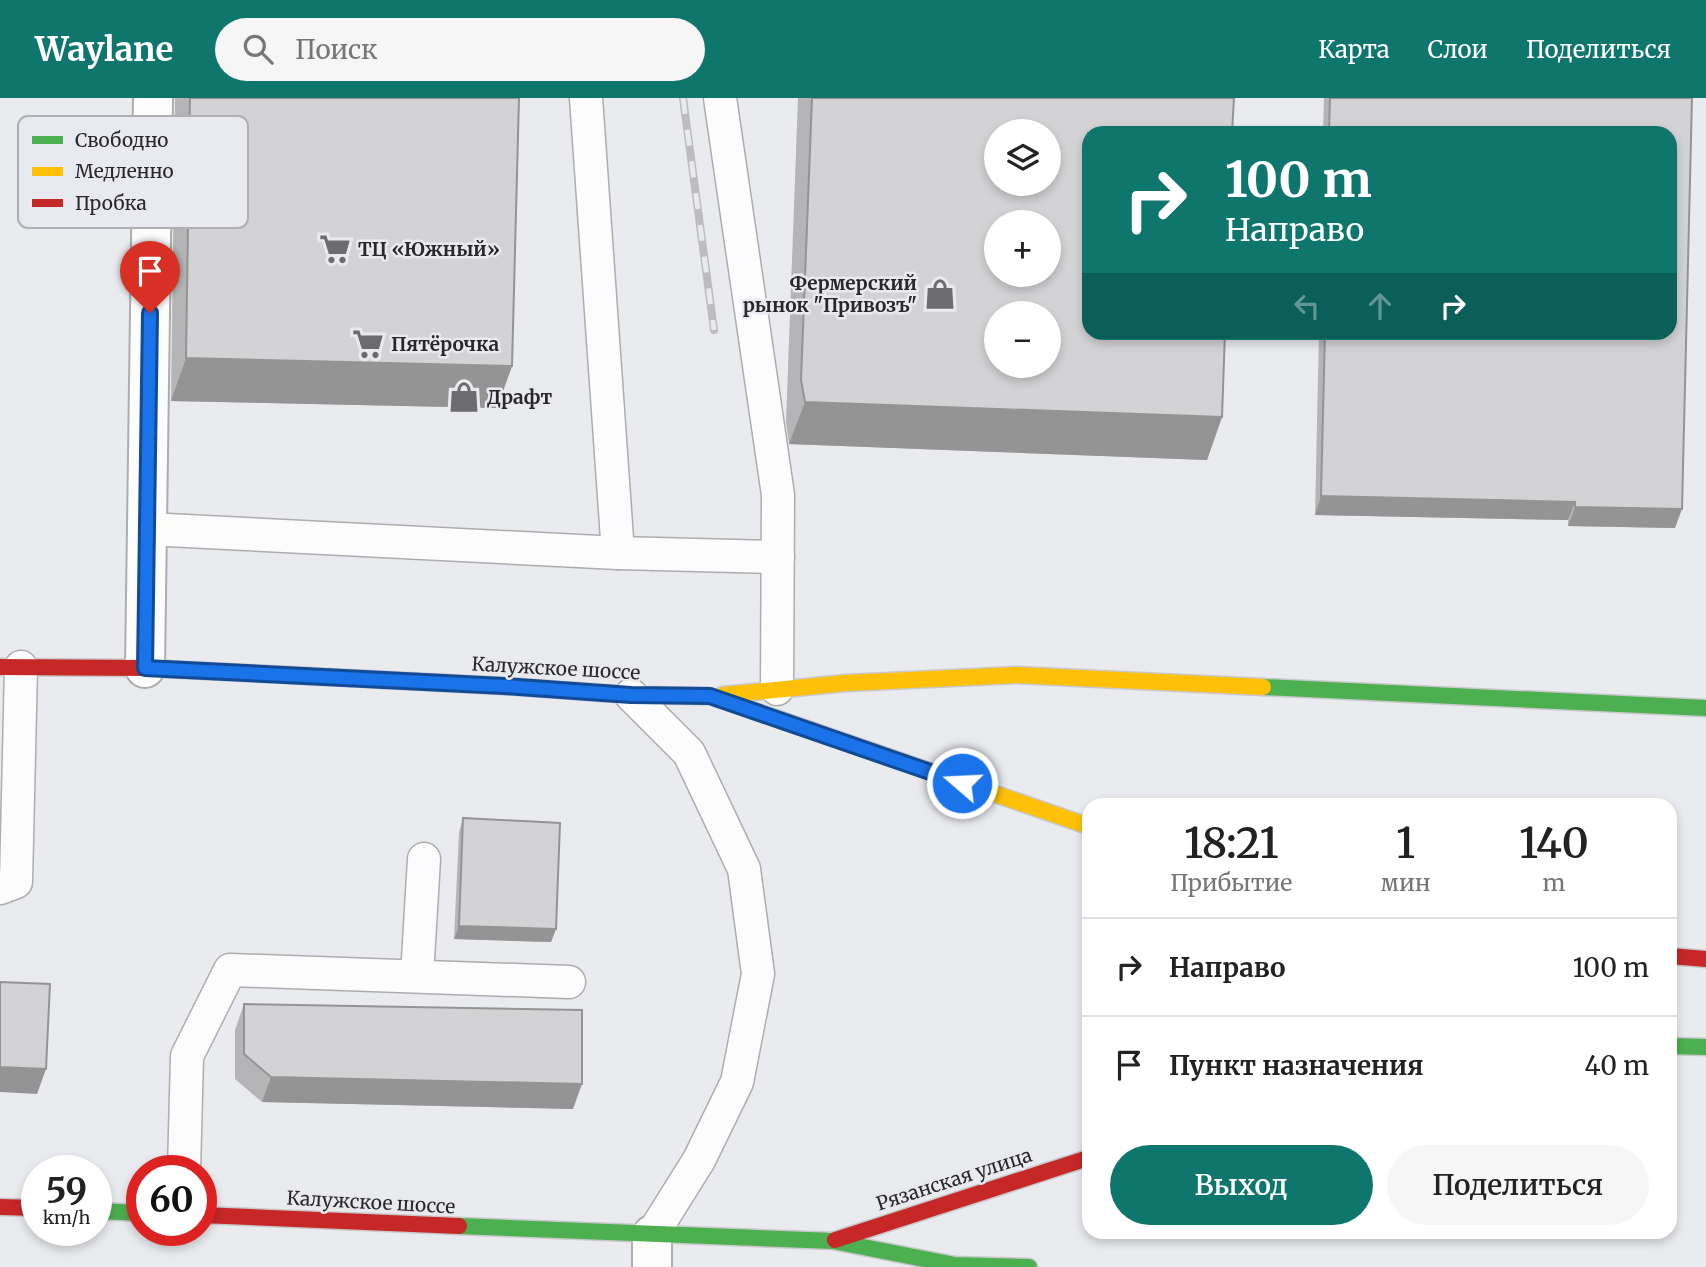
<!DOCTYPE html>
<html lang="ru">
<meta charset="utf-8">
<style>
:root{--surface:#fff;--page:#f6f6f6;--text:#222;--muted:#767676;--line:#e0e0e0;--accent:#0f766e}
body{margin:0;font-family:Merriweather,serif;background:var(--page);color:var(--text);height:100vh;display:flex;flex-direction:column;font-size:26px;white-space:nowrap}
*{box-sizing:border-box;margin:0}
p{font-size:23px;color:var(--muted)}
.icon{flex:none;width:38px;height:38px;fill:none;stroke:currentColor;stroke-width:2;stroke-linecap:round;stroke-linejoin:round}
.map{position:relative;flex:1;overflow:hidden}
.sheet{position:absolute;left:1082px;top:700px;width:595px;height:441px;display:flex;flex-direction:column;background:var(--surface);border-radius:21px;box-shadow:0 4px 10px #0003}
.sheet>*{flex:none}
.top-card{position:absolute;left:1082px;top:28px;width:595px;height:214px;border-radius:21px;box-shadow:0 4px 10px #0003;background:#0f766e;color:#fff;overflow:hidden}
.buttons{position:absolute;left:984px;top:21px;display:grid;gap:14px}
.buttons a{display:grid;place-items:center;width:77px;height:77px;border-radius:50%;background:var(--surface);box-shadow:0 4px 10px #0003;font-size:35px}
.speed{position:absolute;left:21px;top:1057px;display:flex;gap:14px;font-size:35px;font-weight:700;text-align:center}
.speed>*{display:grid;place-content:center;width:91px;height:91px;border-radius:50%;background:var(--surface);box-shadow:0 4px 10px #0003;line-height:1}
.speed small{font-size:18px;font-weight:400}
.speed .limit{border:10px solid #d22;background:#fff;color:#111}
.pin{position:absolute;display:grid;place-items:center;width:60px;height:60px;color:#fff;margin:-72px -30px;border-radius:50% 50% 50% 0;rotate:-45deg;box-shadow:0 0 7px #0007}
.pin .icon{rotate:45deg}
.me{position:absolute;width:77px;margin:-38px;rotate:289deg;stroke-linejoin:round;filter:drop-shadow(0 0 5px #0008)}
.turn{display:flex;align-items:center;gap:24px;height:147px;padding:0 28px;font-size:32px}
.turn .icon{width:91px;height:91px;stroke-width:2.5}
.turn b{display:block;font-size:49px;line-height:60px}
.lanes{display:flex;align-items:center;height:66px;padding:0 28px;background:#0003;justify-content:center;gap:35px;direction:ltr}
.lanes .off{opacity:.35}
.eta{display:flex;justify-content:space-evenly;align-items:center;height:119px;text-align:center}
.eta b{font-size:42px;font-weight:600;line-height:49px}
.action{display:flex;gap:14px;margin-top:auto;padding:14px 28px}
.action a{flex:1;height:80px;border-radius:42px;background:var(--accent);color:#fff;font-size:28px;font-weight:600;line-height:80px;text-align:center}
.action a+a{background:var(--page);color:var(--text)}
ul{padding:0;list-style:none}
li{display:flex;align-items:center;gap:21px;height:98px;padding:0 28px;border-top:2px solid var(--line)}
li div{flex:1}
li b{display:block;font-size:26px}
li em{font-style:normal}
header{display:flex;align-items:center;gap:42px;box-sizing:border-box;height:98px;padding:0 35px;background:var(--accent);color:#fff}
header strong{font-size:33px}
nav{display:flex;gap:38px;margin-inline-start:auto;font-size:24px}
.search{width:490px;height:63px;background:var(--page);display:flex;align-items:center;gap:18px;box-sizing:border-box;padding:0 24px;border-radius:38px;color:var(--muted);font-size:26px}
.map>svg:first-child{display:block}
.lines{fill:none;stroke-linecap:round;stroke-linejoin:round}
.lane-casing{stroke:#adadb0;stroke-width:35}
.street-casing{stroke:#adadb0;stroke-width:42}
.fast-casing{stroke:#c9c9cb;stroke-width:19}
.slow-casing{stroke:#c9c9cb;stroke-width:19}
.jam-casing{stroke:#c9c9cb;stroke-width:19}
.lane{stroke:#fcfcfd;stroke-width:32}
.street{stroke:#fcfcfd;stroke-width:38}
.fast{stroke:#4caf50;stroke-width:16}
.slow{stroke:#ffc107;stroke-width:16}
.jam{stroke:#c62828;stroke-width:16}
.rail-casing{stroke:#bdbdbf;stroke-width:8}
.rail{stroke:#e9eaf0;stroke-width:5;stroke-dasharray:16;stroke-linecap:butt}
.wall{fill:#b5b5b7}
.shaded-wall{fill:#949495}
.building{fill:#d3d3d5;stroke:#949495;stroke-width:2;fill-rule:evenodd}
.route-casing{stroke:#114b97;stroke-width:18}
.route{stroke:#1a73e8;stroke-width:12}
.labels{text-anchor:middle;stroke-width:5;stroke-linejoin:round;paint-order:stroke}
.poi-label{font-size:19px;font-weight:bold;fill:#28282b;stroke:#e9eaf0;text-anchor:start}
.street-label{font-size:19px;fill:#28282b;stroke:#e9eaf0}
.key{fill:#e9eaf0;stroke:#afb0b5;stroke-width:2}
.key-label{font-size:19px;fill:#28282b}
</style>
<header>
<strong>Waylane</strong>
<div class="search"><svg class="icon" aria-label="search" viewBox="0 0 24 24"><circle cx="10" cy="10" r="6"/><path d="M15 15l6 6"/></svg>Поиск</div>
<nav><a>Карта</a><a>Слои</a><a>Поделиться</a></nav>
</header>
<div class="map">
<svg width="1706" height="1169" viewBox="0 0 1706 1169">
<rect width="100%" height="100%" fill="#eaebef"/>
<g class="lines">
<defs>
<g id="lane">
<path d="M 586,0 L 618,455"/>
<path d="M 720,0 L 778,397 L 777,591"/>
<path d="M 147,431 L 618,455 L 778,459"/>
<path d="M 631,597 L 689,655 L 744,771 L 758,876 L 737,984 L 699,1062 L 652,1137"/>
<path d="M 0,790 L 16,784 L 21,569"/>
<path d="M 417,878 L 424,761"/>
<path d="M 184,1073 L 187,958 L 230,872 L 569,884"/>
</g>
<g id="street">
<path d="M 145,570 L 153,0"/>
<path d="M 652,1137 L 652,1169"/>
</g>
<g id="fast">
<path d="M 308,578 L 504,588 L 631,597 L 710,598 L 787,624"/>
<path d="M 1263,589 L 1706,610"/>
<path d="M 1670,948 L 1706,949"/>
<path d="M 96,1113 L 142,1115"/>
<path d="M 459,1128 L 833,1143 L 955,1167 L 1029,1169"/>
</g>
<g id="slow">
<path d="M 723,597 L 846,585 L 1017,577 L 1263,589"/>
<path d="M 787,624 L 1088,728"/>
</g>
<g id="jam">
<path d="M 0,569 L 145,570 L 308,578"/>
<path d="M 1670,858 L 1706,861"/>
<path d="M 0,1109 L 37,1110"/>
<path d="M 201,1117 L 459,1128"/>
<path d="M 835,1142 L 1088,1060"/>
</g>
</defs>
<use href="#lane" class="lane-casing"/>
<use href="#street" class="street-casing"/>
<use href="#fast" class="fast-casing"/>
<use href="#slow" class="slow-casing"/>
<use href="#jam" class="jam-casing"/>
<use href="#lane" class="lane"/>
<use href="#street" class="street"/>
<use href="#fast" class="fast"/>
<use href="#slow" class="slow"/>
<use href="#jam" class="jam"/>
<defs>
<path id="rail" d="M 683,0 L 714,232"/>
</defs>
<use href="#rail" class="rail-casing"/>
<use href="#rail" class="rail"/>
</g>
<g class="wall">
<path d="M 175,0 L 519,0 L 512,268 L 497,310 L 171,303 Z"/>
<path d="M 798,0 L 1234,0 L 1222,319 L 1207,362 L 789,346 L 786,324 Z"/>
<path d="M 1324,0 L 1692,0 L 1675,430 L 1568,428 L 1568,422 L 1315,417 L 1319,234 L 1670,234 L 1670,35 L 1323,35 Z"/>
<path d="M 463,720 L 556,831 L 551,844 L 454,841 L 459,734 Z"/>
<path d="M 244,906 L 573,1011 L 262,1004 L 235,981 L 235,932 Z"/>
</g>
<g class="shaded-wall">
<path d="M 186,260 L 512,268 L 497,310 L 171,303 Z"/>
<path d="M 805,304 L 1222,319 L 1207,362 L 789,346 Z"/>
<path d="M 1321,398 L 1575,404 L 1568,422 L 1315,417 Z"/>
<path d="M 1575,409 L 1682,411 L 1675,430 L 1568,428 Z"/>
<path d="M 459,828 L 556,831 L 551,844 L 454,841 Z"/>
<path d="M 0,969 L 46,971 L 37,996 L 0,994 Z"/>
<path d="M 271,979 L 582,986 L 573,1011 L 262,1004 Z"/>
</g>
<g class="building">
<path d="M 190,0 L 519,0 L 512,268 L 186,260 Z"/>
<path d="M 812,0 L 1234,0 L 1232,35 L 1088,35 L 1088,234 L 1225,234 L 1222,319 L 805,304 L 801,282 ZM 996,33 L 1048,33 L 1048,86 L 996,86 ZM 996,124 L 1048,124 L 1048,177 L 996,177 ZM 996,215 L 1048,215 L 1048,268 L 996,268 Z"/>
<path d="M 1330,0 L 1692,0 L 1682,411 L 1575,409 L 1575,404 L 1321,398 L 1325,234 L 1670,234 L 1670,35 L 1329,35 Z"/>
<path d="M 463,720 L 560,725 L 556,831 L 459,828 Z"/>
<path d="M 0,884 L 50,886 L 46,971 L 0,969 Z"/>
<path d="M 244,906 L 582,912 L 582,986 L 271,979 L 244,956 Z"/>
</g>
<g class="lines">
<defs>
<path id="route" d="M 150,215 L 145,570 L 504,588 L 631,597 L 710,598 L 962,685"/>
</defs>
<use href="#route" class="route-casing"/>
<use href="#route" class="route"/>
</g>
<defs>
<symbol id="supermarket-bare" viewBox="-9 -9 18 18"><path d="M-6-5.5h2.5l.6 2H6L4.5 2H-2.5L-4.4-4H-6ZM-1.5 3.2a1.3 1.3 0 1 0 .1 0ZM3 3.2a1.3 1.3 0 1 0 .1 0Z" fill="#6c6c70" stroke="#e9eaf0" stroke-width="2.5" paint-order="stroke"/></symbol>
<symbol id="shop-bare" viewBox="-9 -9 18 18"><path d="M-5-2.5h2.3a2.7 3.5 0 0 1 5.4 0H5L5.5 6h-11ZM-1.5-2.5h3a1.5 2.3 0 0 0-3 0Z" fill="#6c6c70" stroke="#e9eaf0" stroke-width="2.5" paint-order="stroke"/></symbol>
</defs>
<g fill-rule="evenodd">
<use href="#supermarket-bare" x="313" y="129" width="44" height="44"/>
<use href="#shop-bare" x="918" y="174" width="44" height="44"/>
<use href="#supermarket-bare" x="346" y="224" width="44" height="44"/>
<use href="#shop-bare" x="442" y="277" width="44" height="44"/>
</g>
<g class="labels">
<g class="poi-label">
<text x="358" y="158">ТЦ «Южный»</text>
<text x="917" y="192" text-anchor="end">Фермерский<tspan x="917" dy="22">рынок "Привозъ"</tspan></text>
<text x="391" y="253">Пятёрочка</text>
<text x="487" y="306">Драфт</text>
</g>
<g class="street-label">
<text transform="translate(556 570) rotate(3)" y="7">Калужское шоссе</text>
<text transform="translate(954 1081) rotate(-18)" y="7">Рязанская улица</text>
<text transform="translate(371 1104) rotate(3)" y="7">Калужское шоссе</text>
</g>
</g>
<rect x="18" y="18" width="230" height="112" rx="10" class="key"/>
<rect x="32" y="38" width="31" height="8" fill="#4caf50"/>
<rect x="32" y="69" width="31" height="9" fill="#ffc107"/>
<rect x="32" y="101" width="31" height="8" fill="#c62828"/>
<g class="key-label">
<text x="75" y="49">Свободно</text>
<text x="75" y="80">Медленно</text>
<text x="75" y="112">Пробка</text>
</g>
</svg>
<div class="buttons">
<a><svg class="icon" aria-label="layers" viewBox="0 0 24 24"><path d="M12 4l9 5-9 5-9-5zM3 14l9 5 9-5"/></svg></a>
<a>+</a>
<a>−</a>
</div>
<div class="speed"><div>59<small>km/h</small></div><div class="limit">60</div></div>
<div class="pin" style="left:150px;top:215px;background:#d93025"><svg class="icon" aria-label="arrive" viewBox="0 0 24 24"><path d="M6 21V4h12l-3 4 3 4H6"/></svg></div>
<svg class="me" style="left:962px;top:685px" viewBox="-20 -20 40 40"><circle r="17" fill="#1a73e8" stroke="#fff" stroke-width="3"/><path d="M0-11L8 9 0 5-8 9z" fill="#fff"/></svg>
<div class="top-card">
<div class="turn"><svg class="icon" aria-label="right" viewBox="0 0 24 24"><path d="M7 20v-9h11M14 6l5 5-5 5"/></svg><div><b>100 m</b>Направо</div></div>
<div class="lanes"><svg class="icon off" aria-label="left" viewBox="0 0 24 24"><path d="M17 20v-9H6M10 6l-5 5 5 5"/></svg><svg class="icon off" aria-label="ahead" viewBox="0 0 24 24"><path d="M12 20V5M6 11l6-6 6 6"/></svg><svg class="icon" aria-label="right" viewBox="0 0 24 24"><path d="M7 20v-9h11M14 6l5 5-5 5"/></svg></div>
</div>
<section class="sheet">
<div class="eta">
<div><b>18:21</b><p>Прибытие</p></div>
<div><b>1</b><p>мин</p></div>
<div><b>140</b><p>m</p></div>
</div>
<ul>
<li><svg class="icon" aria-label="right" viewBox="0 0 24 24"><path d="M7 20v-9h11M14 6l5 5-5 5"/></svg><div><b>Направо</b></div><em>100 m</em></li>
<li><svg class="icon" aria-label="arrive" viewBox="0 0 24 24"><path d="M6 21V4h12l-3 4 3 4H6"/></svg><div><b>Пункт назначения</b></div><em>40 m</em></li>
</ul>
<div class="action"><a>Выход</a><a>Поделиться</a></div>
</section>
</div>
